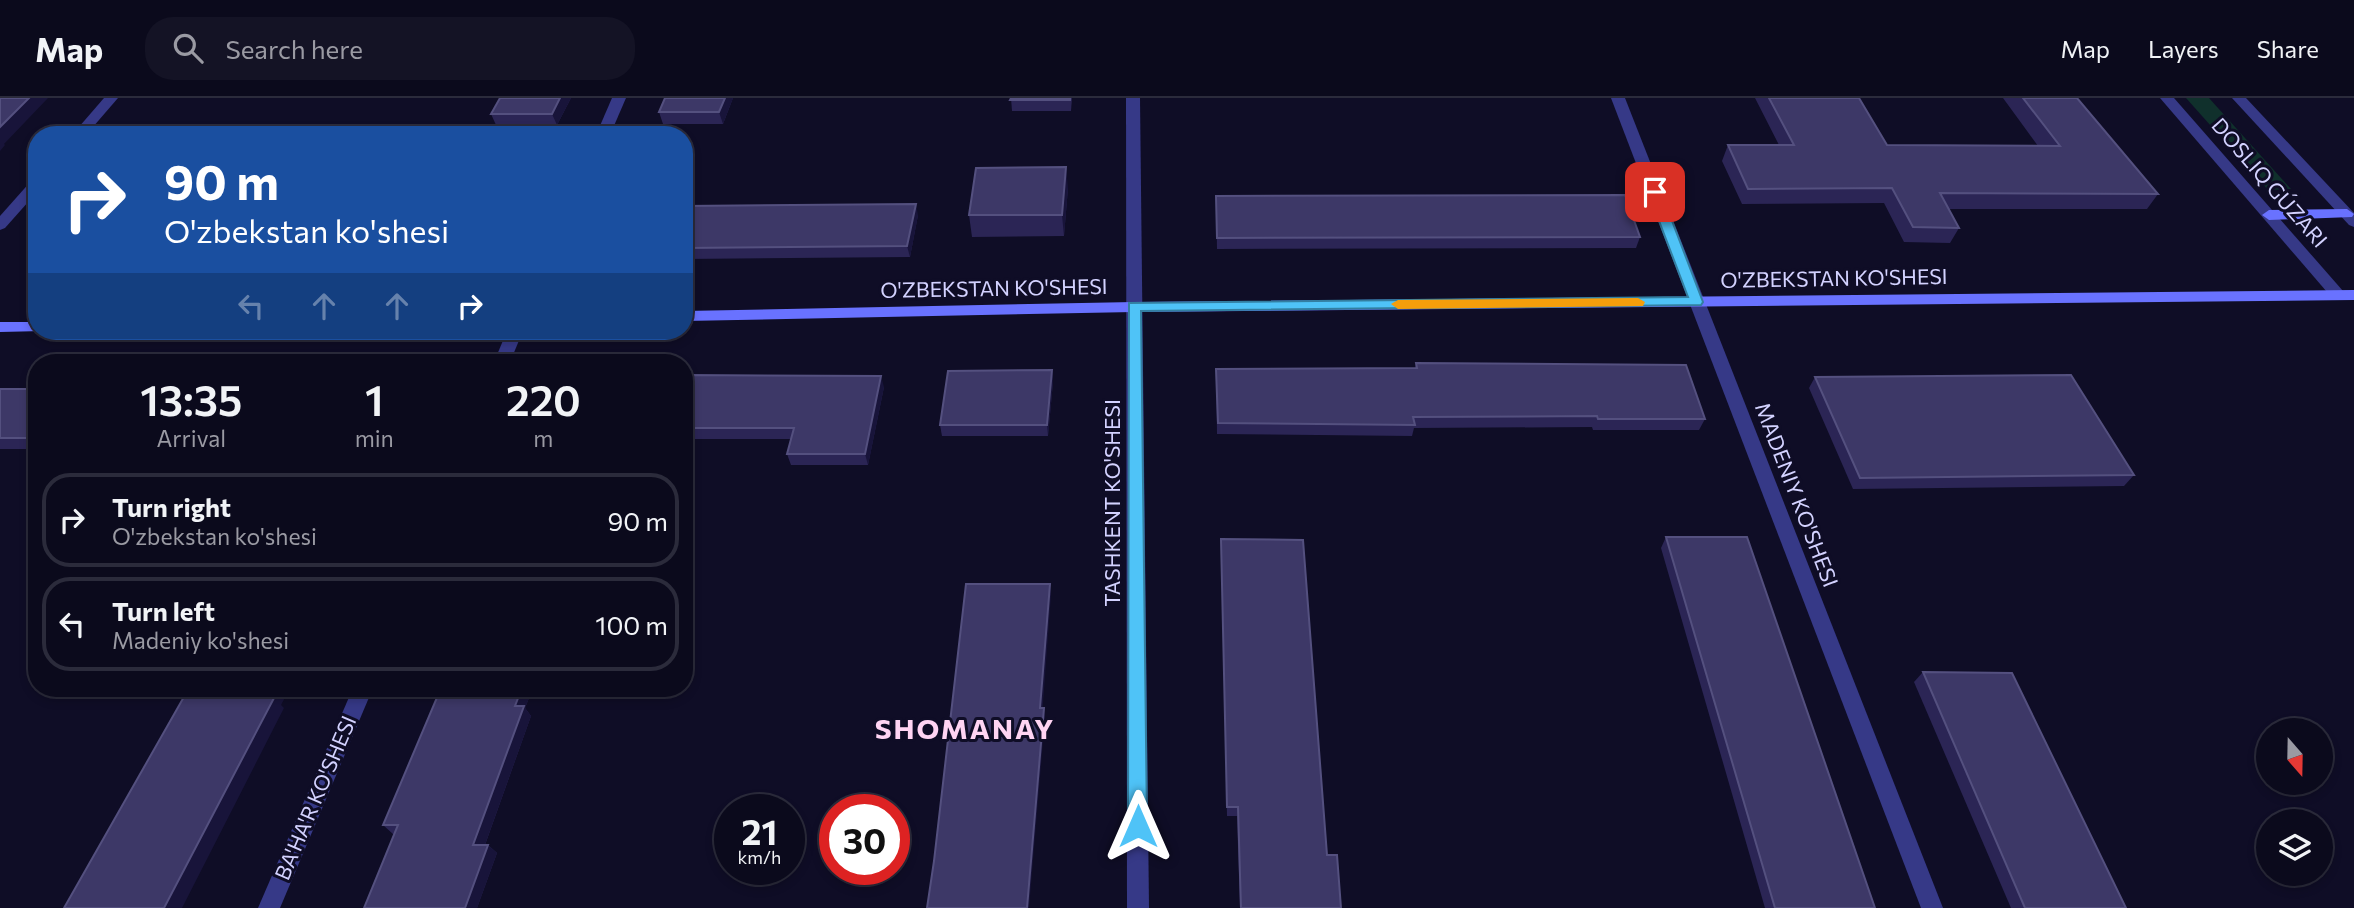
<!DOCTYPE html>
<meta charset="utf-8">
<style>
:root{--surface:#0b0a1c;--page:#141325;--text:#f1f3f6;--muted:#9a9aa3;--line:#2b2b3b}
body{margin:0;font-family:Commissioner,sans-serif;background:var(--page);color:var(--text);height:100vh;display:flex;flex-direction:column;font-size:26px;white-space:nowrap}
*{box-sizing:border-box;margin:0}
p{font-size:23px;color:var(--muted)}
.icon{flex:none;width:38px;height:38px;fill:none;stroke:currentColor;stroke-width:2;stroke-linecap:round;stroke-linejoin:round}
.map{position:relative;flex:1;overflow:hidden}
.drawer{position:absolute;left:28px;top:256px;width:665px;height:343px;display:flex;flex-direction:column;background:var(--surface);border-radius:28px;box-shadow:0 4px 10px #0003,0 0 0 2px var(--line)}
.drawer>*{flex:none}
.guide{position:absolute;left:28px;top:28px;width:665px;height:214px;border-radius:28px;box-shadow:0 4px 10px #0003,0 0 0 2px var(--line);background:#1a4fa0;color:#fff;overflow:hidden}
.needle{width:46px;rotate:160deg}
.fabs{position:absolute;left:2256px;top:620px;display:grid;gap:14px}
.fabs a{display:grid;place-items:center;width:77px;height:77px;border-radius:50%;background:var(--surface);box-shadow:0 4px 10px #0003,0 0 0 2px var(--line);font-size:35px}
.speed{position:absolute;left:714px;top:696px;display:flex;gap:14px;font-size:35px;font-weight:700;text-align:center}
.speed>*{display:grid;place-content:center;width:91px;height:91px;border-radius:50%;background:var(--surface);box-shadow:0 4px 10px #0003,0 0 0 2px var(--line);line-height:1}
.speed small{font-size:18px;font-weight:400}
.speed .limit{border:10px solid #d22;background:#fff;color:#111}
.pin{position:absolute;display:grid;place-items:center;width:60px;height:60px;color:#fff;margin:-30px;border-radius:14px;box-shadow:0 4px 10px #0006}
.me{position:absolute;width:77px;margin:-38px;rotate:0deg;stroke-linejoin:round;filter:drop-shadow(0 0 5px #0008)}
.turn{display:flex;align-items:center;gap:24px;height:147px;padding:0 21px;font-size:32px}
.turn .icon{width:91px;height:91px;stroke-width:2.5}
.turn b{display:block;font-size:49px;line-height:60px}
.lanes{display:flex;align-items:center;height:66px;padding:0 21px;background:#0003;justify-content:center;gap:35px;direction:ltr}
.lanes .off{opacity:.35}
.eta{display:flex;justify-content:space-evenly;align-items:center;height:119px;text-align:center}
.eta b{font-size:42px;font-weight:600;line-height:49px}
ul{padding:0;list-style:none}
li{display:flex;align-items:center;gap:21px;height:94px;margin:0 14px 10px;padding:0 7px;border:4px solid var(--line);border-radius:28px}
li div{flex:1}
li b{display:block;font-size:26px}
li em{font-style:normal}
header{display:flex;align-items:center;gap:42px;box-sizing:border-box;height:98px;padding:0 35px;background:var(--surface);border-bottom:2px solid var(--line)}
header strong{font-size:33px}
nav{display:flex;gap:38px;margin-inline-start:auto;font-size:24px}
.search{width:490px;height:63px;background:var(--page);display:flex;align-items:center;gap:18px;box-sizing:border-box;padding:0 24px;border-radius:28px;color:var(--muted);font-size:26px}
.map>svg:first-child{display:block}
.green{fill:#10302c}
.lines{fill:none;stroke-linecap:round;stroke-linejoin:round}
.street{fill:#363987;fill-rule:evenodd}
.secondary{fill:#6972ff;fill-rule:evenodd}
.wall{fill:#2b2555}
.shaded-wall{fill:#18143a}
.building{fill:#3d3867;stroke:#54507f;stroke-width:2}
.route{fill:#4fc3f7;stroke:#337fa1;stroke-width:2}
.slow{fill:#f59e0b}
.labels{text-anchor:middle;stroke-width:6;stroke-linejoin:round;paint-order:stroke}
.street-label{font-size:21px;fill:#d3d2ff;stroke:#0f0d26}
.district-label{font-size:28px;font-weight:bold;letter-spacing:2px;fill:#ffd4f3;stroke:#0f0d26}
</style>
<header>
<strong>Map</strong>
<div class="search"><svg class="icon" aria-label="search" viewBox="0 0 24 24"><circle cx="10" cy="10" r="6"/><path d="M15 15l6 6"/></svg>Search here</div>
<nav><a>Map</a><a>Layers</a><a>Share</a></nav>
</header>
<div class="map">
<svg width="2354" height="810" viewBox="0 0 2354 810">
<rect width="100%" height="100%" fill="#0f0d26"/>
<path class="green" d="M 2186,0 L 2209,0 L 2291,91 L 2268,92 Z"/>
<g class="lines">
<g class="street">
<path d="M 104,0 L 118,0 L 86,37 L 72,37 Z"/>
<path d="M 612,0 L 626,0 L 610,37 L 596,37 Z"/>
<path d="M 1126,0 L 1140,0 L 1149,810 L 1127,810 Z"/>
<path d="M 1611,0 L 1625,0 L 1943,810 L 1921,810 Z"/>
<path d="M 2160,0 L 2174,0 L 2343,193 L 2346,197 L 2343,201 L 2333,201 Z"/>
<path d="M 2232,0 L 2246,0 L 2354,115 L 2354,129 L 2349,127 Z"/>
<path d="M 37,81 L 37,94 L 5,130 L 0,132 L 0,118 L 32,82 Z"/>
<path d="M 507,233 L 523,233 L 510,264 L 494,264 Z"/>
<path d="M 353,590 L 373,590 L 280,810 L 258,810 Z"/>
</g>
<g class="secondary">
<path d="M 2347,111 L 2354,116 L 2352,119 L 2269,122 L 2262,117 L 2269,112 Z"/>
<path d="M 2354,192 L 2354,202 L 1134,214 L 684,223 L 684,213 L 1134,204 Z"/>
<path d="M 0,224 L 37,224 L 37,233 L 43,233 L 0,234 Z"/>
</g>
</g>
<g class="wall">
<path d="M 500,0 L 571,0 L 557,27 L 496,27 L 491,16 Z"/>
<path d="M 665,0 L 733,0 L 723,26 L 663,26 L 659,14 Z"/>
<path d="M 1011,0 L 1072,0 L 1071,13 L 1012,13 Z"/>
<path d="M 1755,0 L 1859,0 L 1887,47 L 2038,48 L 2003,0 L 2077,0 L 2158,96 L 2147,111 L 1948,111 L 1959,130 L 1950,145 L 1904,144 L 1884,105 L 1742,106 L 1722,63 L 1728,47 L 1779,47 Z"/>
<path d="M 1068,90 L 1064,138 L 972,139 L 969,117 Z"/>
<path d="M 1216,98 L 1640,139 L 1636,150 L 1217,151 Z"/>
<path d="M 684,108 L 918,117 L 910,159 L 684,161 Z"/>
<path d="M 1416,265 L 1705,321 L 1699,332 L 1593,332 L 1592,329 L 1414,330 L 1412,338 L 1217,336 L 1216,271 L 1415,270 Z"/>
<path d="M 1052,272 L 1053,284 L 1048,338 L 942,338 L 940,327 Z"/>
<path d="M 684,277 L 884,289 L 868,367 L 791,367 L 787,356 L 791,341 L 684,341 Z"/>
<path d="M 1815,279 L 2134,377 L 2124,388 L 1853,391 L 1809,290 Z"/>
<rect x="0" y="291" width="37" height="60"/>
<path d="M 1666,439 L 1875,810 L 1765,810 L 1661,450 Z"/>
<path d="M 1221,441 L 1327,757 L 1341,810 L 1240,810 L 1237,718 L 1227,718 Z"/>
<path d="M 1923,574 L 2126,810 L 2011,810 L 1914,584 Z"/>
<path d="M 441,590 L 533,590 L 525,610 L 531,618 L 485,747 L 488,747 L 497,755 L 477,810 L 364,810 L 395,736 L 393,736 L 383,727 Z"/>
</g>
<g class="shaded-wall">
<path d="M 29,0 L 48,0 L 4,46 L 5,47 L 0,53 L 0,29 Z"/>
<path d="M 560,0 L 571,0 L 557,27 L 552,16 Z"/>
<path d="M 725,0 L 733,0 L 723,26 L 719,14 Z"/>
<path d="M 1066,69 L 1068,90 L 1064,138 L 1062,117 Z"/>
<path d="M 916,106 L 918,117 L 910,159 L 907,148 Z"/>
<path d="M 1052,272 L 1053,284 L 1048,338 L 1047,327 Z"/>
<path d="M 881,278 L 884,289 L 868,367 L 865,356 Z"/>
<path d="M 1050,486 L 1051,497 L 1042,619 L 1040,610 Z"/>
<path d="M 274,590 L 290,590 L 281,607 L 284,610 L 182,810 L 164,810 Z"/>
<path d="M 522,590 L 533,590 L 525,610 L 531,618 L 482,755 L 473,747 L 515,608 Z"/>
<path d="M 1044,610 L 1045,619 L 1029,810 L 1027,810 Z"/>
<path d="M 488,747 L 497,755 L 477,810 L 465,810 Z"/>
</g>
<g class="building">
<path d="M 0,0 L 29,0 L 0,29 Z"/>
<path d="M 500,0 L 560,0 L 552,16 L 491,16 Z"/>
<path d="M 665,0 L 725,0 L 719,14 L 659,14 Z"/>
<path d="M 1011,0 L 1070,0 L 1070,2 L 1010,2 Z"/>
<path d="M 1769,0 L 1859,0 L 1887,47 L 2060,48 L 2023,0 L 2077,0 L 2158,96 L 1940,95 L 1959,130 L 1913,129 L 1892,90 L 1748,91 L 1728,47 L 1794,47 Z"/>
<path d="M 1066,69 L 1062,117 L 969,117 L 976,70 Z"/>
<path d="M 1625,97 L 1640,139 L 1217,140 L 1216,98 Z"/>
<path d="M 916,106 L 907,148 L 684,150 L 684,108 Z"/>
<path d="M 1416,265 L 1686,267 L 1705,321 L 1598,321 L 1597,318 L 1413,319 L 1415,327 L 1218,325 L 1216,271 L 1417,270 Z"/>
<path d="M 1052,272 L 1047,327 L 940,327 L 948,273 Z"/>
<path d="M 684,277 L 881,278 L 865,356 L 787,356 L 794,330 L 684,330 Z"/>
<path d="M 2071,277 L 2134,377 L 1860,380 L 1815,279 Z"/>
<rect x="0" y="291" width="37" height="49"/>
<path d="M 1666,439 L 1747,439 L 1875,810 L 1775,810 Z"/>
<path d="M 1221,441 L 1303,442 L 1327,757 L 1337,757 L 1341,810 L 1241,810 L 1238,709 L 1227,709 Z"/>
<path d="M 966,486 L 1050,486 L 1040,610 L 1044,610 L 1027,810 L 927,810 L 934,763 Z"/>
<path d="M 1923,574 L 2012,575 L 2126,810 L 2025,810 Z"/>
<path d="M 189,590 L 274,590 L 269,600 L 274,600 L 164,810 L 64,810 Z"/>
<path d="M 441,590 L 522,590 L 515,608 L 524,608 L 473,747 L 488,747 L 465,810 L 364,810 L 398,727 L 383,727 Z"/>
</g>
<path class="route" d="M 1655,91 L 1661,94 L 1703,204 L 1701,207 L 1141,213 L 1147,728 L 1145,734 L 1138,737 L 1131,734 L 1128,728 L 1129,205 L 1688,199 L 1648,94 Z"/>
<path class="slow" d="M 1638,200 L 1645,204 L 1643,208 L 1398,211 L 1391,206 L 1398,202 Z"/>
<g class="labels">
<g class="street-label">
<text transform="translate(2269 85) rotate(49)" y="7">DOSLIQ GÚZARI</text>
<text transform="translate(1834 181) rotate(-1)" y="7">O'ZBEKSTAN KO'SHESI</text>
<text transform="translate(994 191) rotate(-1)" y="7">O'ZBEKSTAN KO'SHESI</text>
<text transform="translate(1796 397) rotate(69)" y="7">MADENIY KO'SHESI</text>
<text transform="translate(1113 405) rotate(-90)" y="7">TASHKENT KO'SHESI</text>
<text transform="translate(316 700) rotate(-67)" y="7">BA'HA'R KO'SHESI</text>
</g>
<g class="district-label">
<text x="965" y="641">SHOMANAY</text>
</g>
</g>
</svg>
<div class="fabs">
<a><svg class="needle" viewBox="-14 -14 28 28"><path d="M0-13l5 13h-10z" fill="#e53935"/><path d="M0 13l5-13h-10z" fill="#9a9aa3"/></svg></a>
<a><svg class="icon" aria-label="layers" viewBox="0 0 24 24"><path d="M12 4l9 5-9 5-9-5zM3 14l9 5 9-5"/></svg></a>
</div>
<div class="speed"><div>21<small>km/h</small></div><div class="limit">30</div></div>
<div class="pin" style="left:1655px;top:94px;background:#d93025"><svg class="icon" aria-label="arrive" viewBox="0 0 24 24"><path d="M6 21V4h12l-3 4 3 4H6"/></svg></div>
<svg class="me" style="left:1138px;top:728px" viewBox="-20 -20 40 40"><path d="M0-17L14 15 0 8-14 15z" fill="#4fc3f7" stroke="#fff" stroke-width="4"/></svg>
<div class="guide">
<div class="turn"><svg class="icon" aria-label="right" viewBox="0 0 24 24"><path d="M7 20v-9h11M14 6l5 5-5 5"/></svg><div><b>90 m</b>O'zbekstan ko'shesi</div></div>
<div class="lanes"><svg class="icon off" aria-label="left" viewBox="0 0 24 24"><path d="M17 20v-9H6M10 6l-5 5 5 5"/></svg><svg class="icon off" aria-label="ahead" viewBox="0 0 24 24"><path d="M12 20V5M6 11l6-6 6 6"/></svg><svg class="icon off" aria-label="ahead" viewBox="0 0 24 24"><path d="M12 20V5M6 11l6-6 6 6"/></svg><svg class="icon" aria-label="right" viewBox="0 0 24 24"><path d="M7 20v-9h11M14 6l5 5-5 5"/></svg></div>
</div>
<section class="drawer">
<div class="eta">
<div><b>13:35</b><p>Arrival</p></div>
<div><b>1</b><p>min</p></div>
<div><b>220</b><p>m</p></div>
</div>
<ul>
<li><svg class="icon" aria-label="right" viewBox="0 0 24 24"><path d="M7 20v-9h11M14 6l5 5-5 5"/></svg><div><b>Turn right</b><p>O'zbekstan ko'shesi</p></div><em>90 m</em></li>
<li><svg class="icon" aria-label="left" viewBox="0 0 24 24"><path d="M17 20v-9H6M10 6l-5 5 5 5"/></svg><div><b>Turn left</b><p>Madeniy ko'shesi</p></div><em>100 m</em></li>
</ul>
</section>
</div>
